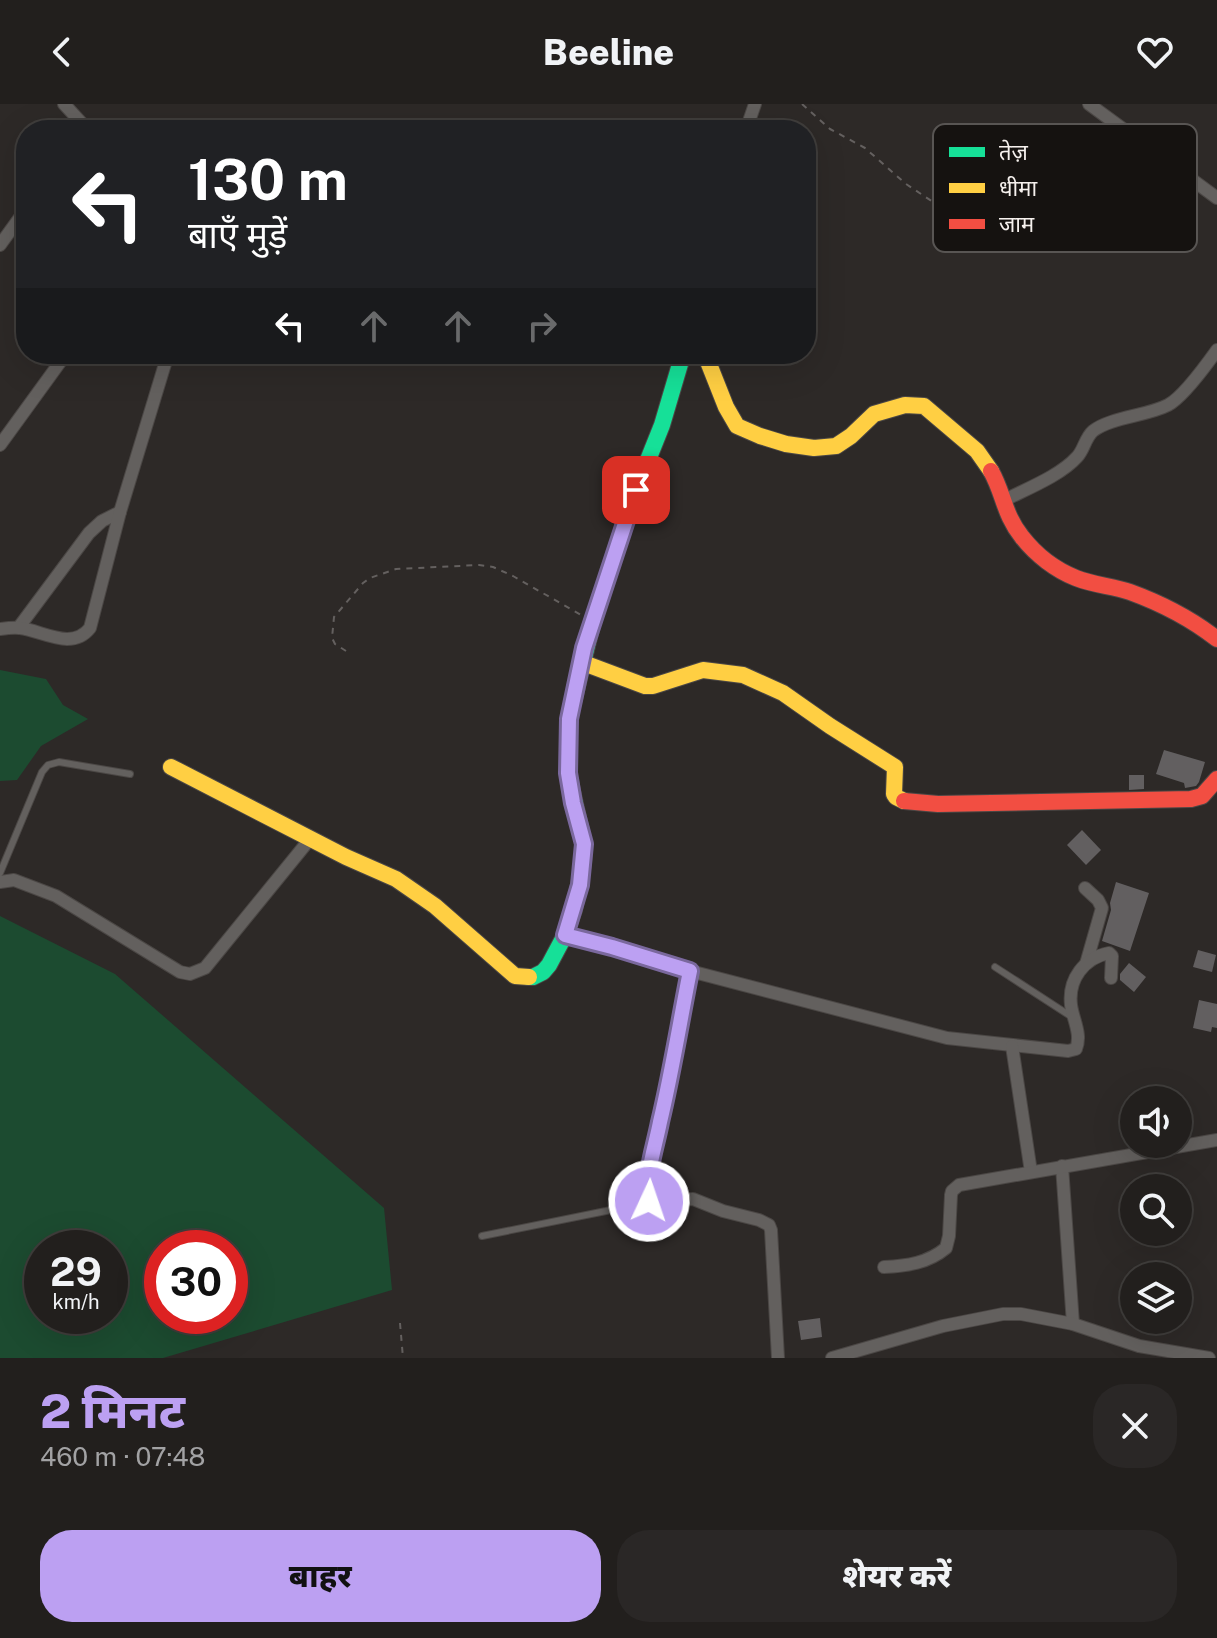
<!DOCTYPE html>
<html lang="hi">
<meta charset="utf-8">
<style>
:root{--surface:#221f1d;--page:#2a2726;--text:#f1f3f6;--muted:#a2a2a4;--line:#3f3d3b;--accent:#bca0f2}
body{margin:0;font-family:"Public Sans","Noto Sans Devanagari",sans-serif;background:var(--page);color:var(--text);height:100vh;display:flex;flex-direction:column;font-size:30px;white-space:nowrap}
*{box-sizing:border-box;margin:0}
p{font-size:26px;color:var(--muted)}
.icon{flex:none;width:44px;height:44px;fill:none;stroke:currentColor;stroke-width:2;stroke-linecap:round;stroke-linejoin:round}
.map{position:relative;height:1254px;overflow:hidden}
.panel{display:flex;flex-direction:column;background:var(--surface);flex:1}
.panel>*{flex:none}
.guide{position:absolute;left:16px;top:16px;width:800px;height:244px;border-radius:32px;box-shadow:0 8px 32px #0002,0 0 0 2px var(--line);background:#202124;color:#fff;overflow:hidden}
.buttons{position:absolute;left:1120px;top:982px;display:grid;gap:16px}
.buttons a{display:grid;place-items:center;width:72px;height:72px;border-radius:50%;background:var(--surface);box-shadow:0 8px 32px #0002,0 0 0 2px var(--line);font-size:40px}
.speed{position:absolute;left:24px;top:1126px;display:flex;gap:16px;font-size:40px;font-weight:700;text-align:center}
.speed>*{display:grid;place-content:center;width:104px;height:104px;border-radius:50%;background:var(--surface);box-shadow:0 8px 32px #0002,0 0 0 2px var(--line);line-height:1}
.speed small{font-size:20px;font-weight:400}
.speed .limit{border:12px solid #d22;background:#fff;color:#111}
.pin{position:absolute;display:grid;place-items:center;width:68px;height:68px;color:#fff;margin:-34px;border-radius:16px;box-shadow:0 4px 12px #0006}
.me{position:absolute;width:88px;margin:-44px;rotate:3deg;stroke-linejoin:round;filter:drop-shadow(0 0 6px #0008)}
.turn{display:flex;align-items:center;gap:28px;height:168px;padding:0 40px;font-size:36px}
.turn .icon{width:104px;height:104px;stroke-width:2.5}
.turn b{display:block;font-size:56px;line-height:68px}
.lanes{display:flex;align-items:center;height:76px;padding:0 40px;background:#0003;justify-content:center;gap:40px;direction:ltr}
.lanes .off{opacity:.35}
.round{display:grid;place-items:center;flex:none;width:84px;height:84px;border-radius:32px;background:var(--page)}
.summary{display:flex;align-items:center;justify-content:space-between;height:136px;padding:0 40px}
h1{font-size:48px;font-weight:800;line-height:60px;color:var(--accent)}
.cta{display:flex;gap:16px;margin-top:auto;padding:16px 40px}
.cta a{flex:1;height:92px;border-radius:32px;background:var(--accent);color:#111;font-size:32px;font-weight:800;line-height:92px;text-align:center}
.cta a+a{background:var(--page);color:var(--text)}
header{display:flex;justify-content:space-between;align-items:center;height:104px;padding:0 40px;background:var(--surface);font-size:36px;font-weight:800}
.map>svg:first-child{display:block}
.green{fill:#1c4b30;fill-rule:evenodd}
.building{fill:#625f60}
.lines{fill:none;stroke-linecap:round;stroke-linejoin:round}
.lane-casing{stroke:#4b4745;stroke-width:8}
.street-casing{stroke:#4b4745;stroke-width:14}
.fast-casing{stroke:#4b4745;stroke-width:18}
.slow-casing{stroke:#4b4745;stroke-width:18}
.jam-casing{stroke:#4b4745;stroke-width:18}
.path{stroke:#64605f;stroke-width:2;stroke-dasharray:6 6;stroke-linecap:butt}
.lane{stroke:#63605e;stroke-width:6}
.street{stroke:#63605e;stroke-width:12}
.fast{stroke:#16e098;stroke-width:16}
.slow{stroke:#ffcf43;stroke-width:16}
.jam{stroke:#f24e42;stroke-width:16}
.route-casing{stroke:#7a689d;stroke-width:20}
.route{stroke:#bca0f2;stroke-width:14}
.key{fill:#151210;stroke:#585553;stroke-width:2}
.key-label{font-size:22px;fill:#f6f1ee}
</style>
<header><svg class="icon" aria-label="back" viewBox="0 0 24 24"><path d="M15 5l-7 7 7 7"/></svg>Beeline<svg class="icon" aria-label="heart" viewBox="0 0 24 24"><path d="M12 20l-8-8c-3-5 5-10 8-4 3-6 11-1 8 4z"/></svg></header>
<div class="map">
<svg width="1217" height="1254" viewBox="0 0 1217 1254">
<rect width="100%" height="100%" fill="#2d2927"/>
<g class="green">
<path d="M 0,566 L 46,575 L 63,601 L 88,615 L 41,642 L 17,676 L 0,677 Z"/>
<path d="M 0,812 L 115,870 L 384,1104 L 392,1186 L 163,1254 L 0,1254 ZM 42,1144 L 110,1144 L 110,1212 L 42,1212 ZM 162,1144 L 230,1144 L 230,1212 L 162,1212 Z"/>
</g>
<g class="building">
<path d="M 1164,646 L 1205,658 L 1199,678 L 1196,682 L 1185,684 L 1184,679 L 1156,670 Z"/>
<path d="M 1129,671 L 1144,671 L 1144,685 L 1129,686 Z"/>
<path d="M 1082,726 L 1101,746 L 1086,761 L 1067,741 Z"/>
<path d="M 1116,778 L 1149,789 L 1130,847 L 1102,837 L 1111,806 L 1110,799 Z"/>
<path d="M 1198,846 L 1216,851 L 1212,868 L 1193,863 Z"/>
<path d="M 1129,859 L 1146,873 L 1134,888 L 1120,876 L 1120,870 Z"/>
<path d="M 1199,896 L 1217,900 L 1217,924 L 1212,923 L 1211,928 L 1193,924 Z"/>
<path d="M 820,1214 L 822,1233 L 801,1236 L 798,1217 Z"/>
</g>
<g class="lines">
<defs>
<g id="lane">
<path d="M 0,769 L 42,668 L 48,661 L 59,658 L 130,670"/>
<path d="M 995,863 L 1072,913"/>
<path d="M 482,1132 L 606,1107 L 649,1097"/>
</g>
<g id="street">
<path d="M 64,0 L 88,26"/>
<path d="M 1089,0 L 1217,94"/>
<path d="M 746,26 L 755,0"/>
<path d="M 0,141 L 26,105"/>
<path d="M 0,341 L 66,250"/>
<path d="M 1003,397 C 1026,385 1060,372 1077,353 C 1084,346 1085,334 1093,327 C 1111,313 1147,312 1168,301 C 1183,293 1207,260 1217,246"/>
<path d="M 19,523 L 89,429 L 102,417 L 120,408"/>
<path d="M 0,525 C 7,524 14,523 20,524 C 43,527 72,547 90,524 L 120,408 L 168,250"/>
<path d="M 0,778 L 14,776 L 56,792 L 180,868 L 190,870 L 205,864 L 310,735"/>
<path d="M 1085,784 L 1098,796 L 1102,804 L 1086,860"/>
<path d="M 565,831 L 612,843 L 690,867 L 947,934 L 1068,947 L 1076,945 C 1082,930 1073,916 1071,901 C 1068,875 1084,854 1109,849 L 1112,852 L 1111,874"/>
<path d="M 690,867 L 661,1018 L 652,1049 L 648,1094 L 649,1097 L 652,1098 L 693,1095 L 723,1107 L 759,1116 L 769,1121 L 771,1126 L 778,1254"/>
<path d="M 1012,942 L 1031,1068"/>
<path d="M 1062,1062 L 1073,1220"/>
<path d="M 884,1163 C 907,1162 928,1159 946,1144 L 949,1132 L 951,1091 L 952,1087 L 959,1081 L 1217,1036"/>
<path d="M 832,1254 L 943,1222 L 1003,1210 L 1021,1210 L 1073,1220 L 1139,1242 L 1209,1254"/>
</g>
<path id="fast" d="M 529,873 L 533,873 L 543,868 L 549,861 L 565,831 L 574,806 L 583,760 L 584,740 L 568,669 L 569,615 L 593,517 L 636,386 L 662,321 L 683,250"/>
<g id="slow">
<path d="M 705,250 L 726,303 L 737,322 L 760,332 L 786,340 L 814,344 L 836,342 L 851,332 L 874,310 L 905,301 L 924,302 L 977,347 L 991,367"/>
<path d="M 581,558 L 645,582 L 653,582 L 703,566 L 743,571 L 783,589 L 830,622 L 895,663 L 894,690 L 896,693 L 904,697"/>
<path d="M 171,663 L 346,753 L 396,775 L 435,802 L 515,872 L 529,873"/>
</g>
<g id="jam">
<path d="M 991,367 C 1004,390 1004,411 1022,433 C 1036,451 1056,466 1076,474 C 1093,481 1113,482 1130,488 C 1163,500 1190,514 1217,535"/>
<path d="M 904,697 L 938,700 L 1191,695 L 1202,692 L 1217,675"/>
</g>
</defs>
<use href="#lane" class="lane-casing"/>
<use href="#street" class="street-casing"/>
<use href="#fast" class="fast-casing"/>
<use href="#slow" class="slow-casing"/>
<use href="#jam" class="jam-casing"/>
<g class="path">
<path d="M 802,0 L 830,25 L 865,44 L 906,80 L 969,122"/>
<path d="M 346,547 L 335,540 L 332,534 L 334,513 L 363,479 L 370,474 L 396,465 L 479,461 L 493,463 L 513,472 L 581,511"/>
<path d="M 400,1219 L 403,1254"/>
</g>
<use href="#lane" class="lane"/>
<use href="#street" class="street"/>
<use href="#fast" class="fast"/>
<use href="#slow" class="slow"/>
<use href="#jam" class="jam"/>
</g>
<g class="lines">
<defs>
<path id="route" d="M 636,386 L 584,544 L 569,615 L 568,669 L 573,699 L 584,740 L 580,781 L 565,831 L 612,843 L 690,867 C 680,917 672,968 660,1018 C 655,1044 645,1070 649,1097"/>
</defs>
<use href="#route" class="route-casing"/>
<use href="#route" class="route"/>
</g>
<rect x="933" y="20" width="264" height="128" rx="12" class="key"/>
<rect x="949" y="43" width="36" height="10" fill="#16e098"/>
<rect x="949" y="79" width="36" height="10" fill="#ffcf43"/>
<rect x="949" y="115" width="36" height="10" fill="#f24e42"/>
<g class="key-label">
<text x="999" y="56">तेज़</text>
<text x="999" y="92">धीमा</text>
<text x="999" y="128">जाम</text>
</g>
</svg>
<div class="buttons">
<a><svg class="icon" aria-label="sound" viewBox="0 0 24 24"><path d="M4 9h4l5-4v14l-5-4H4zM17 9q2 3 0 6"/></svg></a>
<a><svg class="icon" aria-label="search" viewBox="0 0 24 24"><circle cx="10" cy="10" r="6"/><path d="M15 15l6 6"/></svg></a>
<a><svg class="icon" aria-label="layers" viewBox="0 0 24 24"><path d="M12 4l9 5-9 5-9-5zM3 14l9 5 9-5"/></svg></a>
</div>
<div class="speed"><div>29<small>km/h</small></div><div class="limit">30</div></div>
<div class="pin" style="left:636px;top:386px;background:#d93025"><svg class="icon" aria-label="arrive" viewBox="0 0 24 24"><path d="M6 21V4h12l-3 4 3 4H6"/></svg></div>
<svg class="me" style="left:649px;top:1097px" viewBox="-20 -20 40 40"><circle r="17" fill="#bca0f2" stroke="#fff" stroke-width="3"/><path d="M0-11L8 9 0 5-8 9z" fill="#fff"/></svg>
<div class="guide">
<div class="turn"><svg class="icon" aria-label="left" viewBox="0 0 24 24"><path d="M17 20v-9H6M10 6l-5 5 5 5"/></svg><div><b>130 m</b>बाएँ मुड़ें</div></div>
<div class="lanes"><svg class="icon" aria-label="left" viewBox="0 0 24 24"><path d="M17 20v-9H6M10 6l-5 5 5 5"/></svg><svg class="icon off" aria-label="ahead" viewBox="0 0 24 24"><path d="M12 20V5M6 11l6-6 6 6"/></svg><svg class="icon off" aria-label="ahead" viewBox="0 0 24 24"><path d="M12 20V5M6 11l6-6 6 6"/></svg><svg class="icon off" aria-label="right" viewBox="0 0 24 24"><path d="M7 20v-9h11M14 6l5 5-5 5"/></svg></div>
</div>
</div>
<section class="panel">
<div class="summary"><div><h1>2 मिनट</h1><p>460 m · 07:48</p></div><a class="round"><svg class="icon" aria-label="close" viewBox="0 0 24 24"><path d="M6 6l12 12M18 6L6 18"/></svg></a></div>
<div class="cta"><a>बाहर</a><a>शेयर करें</a></div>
</section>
